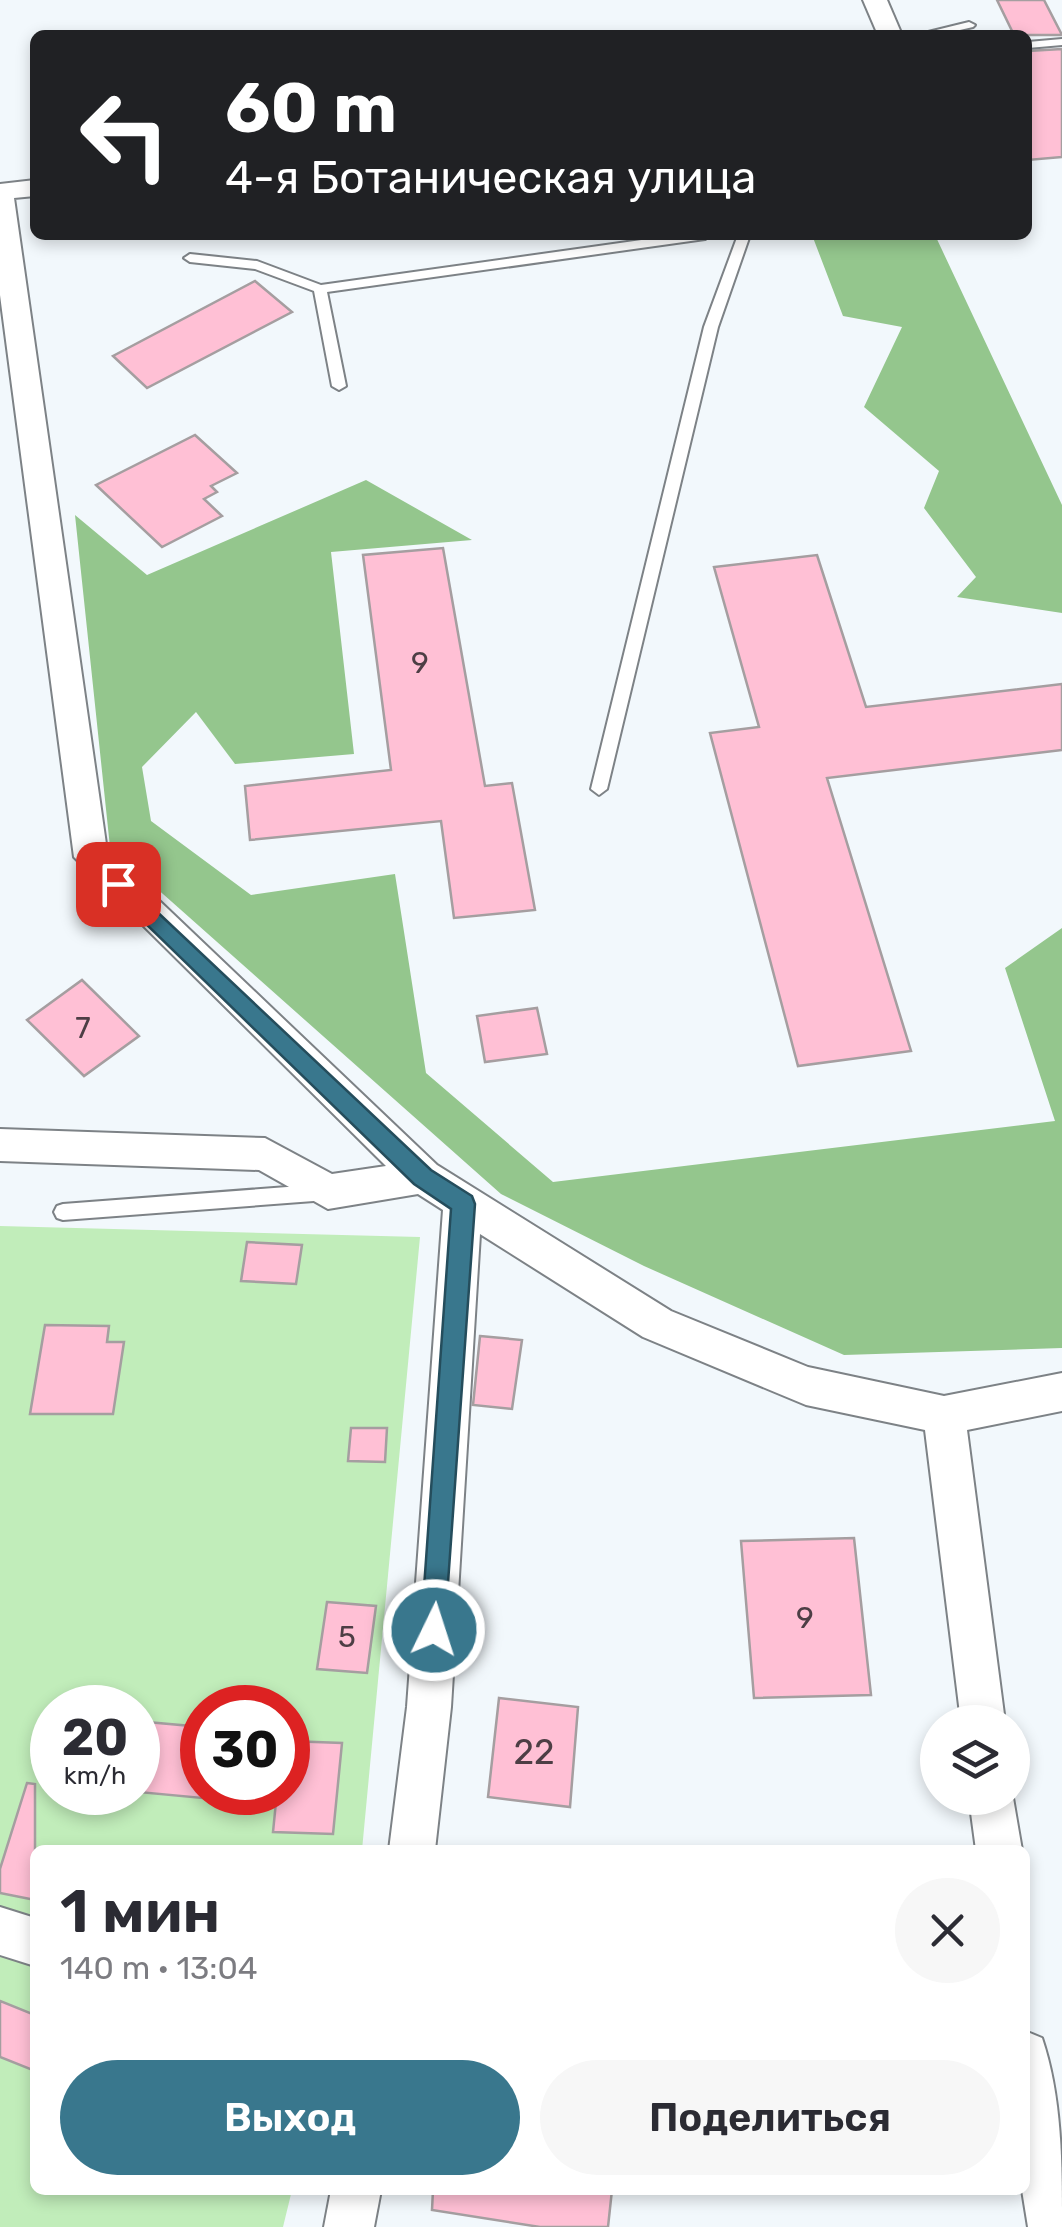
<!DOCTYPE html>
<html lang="ru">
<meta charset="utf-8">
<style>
:root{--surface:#fff;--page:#f7f7f7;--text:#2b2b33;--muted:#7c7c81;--accent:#39778d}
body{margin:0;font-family:Rubik,sans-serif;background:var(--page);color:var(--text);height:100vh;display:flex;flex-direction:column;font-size:38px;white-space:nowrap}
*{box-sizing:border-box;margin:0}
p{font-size:32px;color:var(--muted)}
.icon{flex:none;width:55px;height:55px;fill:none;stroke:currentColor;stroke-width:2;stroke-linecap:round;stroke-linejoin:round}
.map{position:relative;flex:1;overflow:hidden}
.side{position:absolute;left:30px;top:1845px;width:1000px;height:350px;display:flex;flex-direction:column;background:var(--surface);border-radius:15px;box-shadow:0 5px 15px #0003}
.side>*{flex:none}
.guide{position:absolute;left:30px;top:30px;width:1002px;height:210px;border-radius:15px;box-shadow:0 5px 15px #0003;background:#202124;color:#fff;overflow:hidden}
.tools{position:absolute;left:920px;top:1705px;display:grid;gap:20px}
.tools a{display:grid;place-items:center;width:110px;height:110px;border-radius:50%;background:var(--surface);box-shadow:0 5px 15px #0003;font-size:50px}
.speed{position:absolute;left:30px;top:1685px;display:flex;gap:20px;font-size:50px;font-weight:700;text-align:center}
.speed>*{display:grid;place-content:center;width:130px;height:130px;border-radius:50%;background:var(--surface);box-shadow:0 5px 15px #0003;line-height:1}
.speed small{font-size:25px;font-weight:400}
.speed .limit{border:15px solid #d22;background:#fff;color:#111}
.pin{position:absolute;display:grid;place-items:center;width:85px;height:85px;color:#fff;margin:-42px;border-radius:20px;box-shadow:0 5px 15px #0006}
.me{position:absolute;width:110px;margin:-55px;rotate:4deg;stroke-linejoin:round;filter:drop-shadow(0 0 8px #0008)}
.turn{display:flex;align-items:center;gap:35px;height:210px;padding:0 30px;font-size:45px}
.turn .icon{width:130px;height:130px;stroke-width:2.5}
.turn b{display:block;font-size:70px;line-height:85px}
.round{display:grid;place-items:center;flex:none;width:105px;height:105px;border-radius:52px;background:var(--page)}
.head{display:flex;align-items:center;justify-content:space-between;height:170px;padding:0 30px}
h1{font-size:60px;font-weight:600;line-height:75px}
.cta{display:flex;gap:20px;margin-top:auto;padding:20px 30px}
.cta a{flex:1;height:115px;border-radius:60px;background:var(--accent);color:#fff;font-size:40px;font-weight:600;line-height:115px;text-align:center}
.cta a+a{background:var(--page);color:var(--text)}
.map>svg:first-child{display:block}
.green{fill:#c1edba;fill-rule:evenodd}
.forest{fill:#94c68d}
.building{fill:#ffc0d5;stroke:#a59ea0;stroke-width:2.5}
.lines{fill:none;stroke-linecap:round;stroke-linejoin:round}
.service-casing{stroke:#7d8286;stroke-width:4}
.minor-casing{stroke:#7d8286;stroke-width:4}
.service{fill:#fff;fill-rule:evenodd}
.minor{fill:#fff;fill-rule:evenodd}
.route{fill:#39778d;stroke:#254d5c;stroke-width:2.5}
.labels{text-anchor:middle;stroke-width:8;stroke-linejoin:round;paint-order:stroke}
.number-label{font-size:30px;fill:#4d3e45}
.near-number-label{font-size:35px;fill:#4d3e45}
</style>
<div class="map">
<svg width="1062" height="2227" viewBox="0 0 1062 2227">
<rect width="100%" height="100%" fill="#f2f8fc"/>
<path class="green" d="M 0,1226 L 420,1237 L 362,1850 L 35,1850 L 35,2190 L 292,2190 L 283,2227 L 0,2227 ZM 52,1708 L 138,1708 L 138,1792 L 52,1792 ZM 202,1708 L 288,1708 L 288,1792 L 202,1792 Z"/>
<g class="forest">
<path d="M 812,235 L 935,235 L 1062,505 L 1062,613 L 957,597 L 976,577 L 924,508 L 939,471 L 864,407 L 902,327 L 843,316 Z"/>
<path d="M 366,480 L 472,540 L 331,552 L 354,754 L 235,764 L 196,712 L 142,767 L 151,821 L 251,895 L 395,874 L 426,1073 L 553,1182 L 1055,1121 L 1005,968 L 1062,928 L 1062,1348 L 844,1355 L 644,1266 L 501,1194 L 110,847 L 75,515 L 147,575 Z"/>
</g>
<g class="building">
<path d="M 997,0 L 1044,0 L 1062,35 L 1014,35 Z"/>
<path d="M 1062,49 L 1062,157 L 1028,160 L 1028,51 Z"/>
<path d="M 255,281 L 292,312 L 147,388 L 113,356 Z"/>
<path d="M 195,435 L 237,473 L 211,486 L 217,492 L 204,499 L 222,516 L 162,547 L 96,485 Z"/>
<path d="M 443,548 L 485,786 L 512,783 L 535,910 L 454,918 L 441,821 L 250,840 L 245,786 L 391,770 L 363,555 Z"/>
<path d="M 817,555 L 866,707 L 1062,684 L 1062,750 L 827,778 L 911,1051 L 798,1066 L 710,733 L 759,727 L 714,567 Z"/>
<path d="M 82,980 L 139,1036 L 84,1076 L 27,1020 Z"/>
<path d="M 537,1008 L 547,1054 L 485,1062 L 477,1016 Z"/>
<path d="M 247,1242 L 302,1245 L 296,1284 L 241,1281 Z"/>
<path d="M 45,1325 L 109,1326 L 107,1342 L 124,1342 L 113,1414 L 30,1414 Z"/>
<path d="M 480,1336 L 522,1340 L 512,1409 L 473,1405 Z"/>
<path d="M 351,1428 L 387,1428 L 385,1462 L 348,1461 Z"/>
<path d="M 854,1538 L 871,1695 L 754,1698 L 741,1541 Z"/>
<path d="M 327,1602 L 376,1606 L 367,1673 L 317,1669 Z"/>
<path d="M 499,1698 L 578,1707 L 570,1807 L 488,1797 Z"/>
<path d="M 147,1722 L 202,1727 L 202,1798 L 138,1792 Z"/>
<path d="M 288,1741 L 342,1743 L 333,1834 L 273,1832 L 277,1792 L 288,1792 Z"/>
<path d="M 27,1783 L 35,1784 L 35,1900 L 0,1893 L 0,1869 Z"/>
<path d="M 0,2001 L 35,2015 L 35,2071 L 0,2057 Z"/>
<path d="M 433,2190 L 612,2190 L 608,2227 L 540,2227 L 432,2210 Z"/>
</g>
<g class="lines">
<defs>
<g id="service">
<path d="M 969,22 L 975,25 L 973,27 L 938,35 L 916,35 Z"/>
<path d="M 1062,39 L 1062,45 L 1028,48 L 1028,42 Z"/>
<path d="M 677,235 L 711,235 L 705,239 L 327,292 L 346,386 L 339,390 L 332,386 L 314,291 L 255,269 L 190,262 L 184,258 L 190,254 L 257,261 L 321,285 Z"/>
<path d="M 738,235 L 750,235 L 718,327 L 607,789 L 599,795 L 591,789 L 704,327 Z"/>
<path d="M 327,1184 L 333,1186 L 336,1192 L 333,1198 L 327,1200 L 63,1220 L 57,1218 L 54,1212 L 57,1206 L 63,1204 Z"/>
</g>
<g id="minor">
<path d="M 863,0 L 887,0 L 902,35 L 878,35 Z"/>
<path d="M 35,180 L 35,196 L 14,198 L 107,851 L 437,1165 L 671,1311 L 808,1367 L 944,1396 L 1062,1373 L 1062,1411 L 967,1430 L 1005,1722 L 961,1722 L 925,1430 L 806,1405 L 643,1337 L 480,1234 L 451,1707 L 435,1850 L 389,1850 L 407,1707 L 443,1210 L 418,1194 L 328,1209 L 259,1170 L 0,1161 L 0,1129 L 265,1138 L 332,1174 L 386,1166 L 74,857 L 0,295 L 0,184 Z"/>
<path d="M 1012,1792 L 1022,1850 L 976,1850 L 969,1798 L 1012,1798 Z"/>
<path d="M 0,1907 L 35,1918 L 35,1966 L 0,1955 Z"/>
<path d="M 1025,2031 L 1042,2038 C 1062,2097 1062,2164 1062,2227 L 1028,2227 L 1022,2190 Z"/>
<path d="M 331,2190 L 381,2190 L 374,2227 L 324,2227 Z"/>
</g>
</defs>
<use href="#service" class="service-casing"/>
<use href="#minor" class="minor-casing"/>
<use href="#service" class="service"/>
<use href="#minor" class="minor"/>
</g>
<path class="route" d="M 118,875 L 431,1170 L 472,1196 L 475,1204 L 444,1639 L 434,1643 L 425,1639 L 421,1630 L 451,1209 L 414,1184 L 111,890 L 111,878 Z"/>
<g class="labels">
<g class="number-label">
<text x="420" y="673">9</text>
<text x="83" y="1038">7</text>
<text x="805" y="1628">9</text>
<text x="347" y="1647">5</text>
</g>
<g class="near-number-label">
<text x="534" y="1764">22</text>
</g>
</g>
</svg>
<div class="tools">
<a><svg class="icon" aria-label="layers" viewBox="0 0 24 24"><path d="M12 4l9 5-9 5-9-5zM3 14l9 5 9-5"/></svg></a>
</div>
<div class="speed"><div>20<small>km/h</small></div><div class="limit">30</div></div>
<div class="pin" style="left:118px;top:884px;background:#d93025"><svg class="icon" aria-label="arrive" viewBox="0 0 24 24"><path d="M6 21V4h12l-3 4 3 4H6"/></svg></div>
<svg class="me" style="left:434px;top:1630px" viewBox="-20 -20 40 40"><circle r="17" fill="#39778d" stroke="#fff" stroke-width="3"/><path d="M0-11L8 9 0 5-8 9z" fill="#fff"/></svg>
<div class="guide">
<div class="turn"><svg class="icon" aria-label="left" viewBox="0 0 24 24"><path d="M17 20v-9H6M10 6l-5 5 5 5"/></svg><div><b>60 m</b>4-я Ботаническая улица</div></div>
</div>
<section class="side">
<div class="head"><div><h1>1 мин</h1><p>140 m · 13:04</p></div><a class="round"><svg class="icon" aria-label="close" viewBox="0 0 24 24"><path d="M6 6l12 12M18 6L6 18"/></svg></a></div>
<div class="cta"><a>Выход</a><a>Поделиться</a></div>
</section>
</div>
